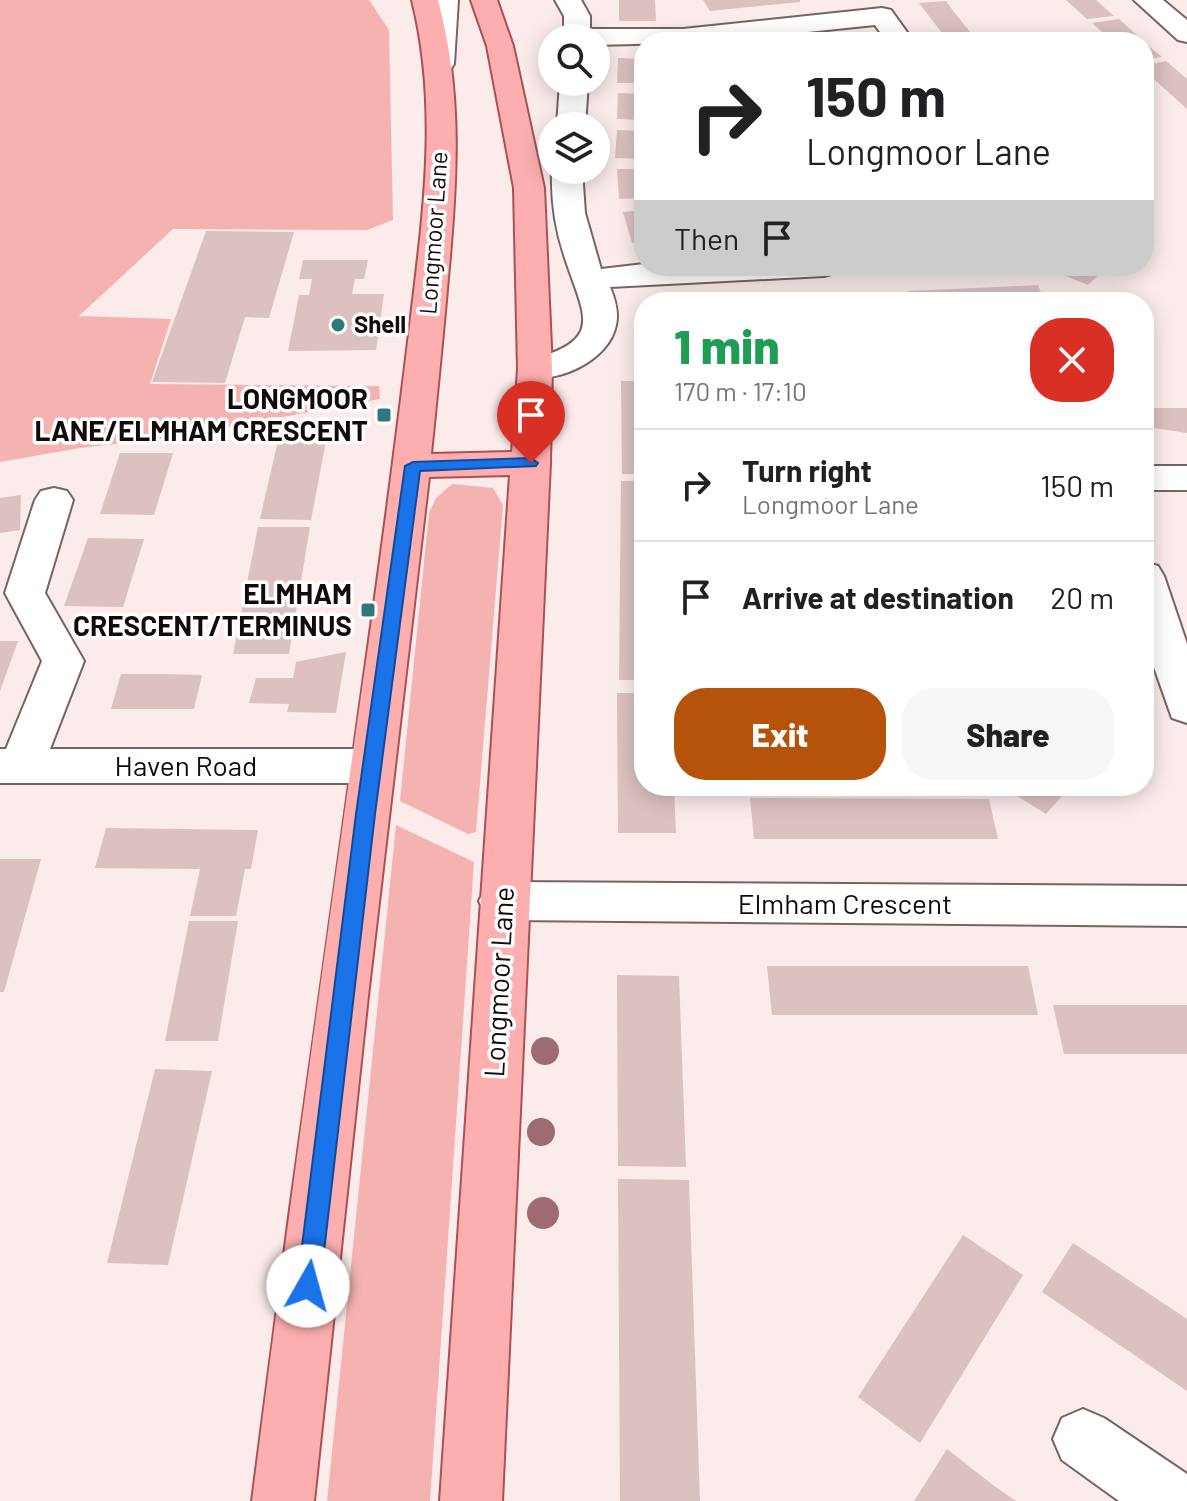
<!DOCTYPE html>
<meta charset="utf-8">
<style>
:root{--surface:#fff;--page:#f6f6f6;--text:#202124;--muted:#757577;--line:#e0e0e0;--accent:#b45309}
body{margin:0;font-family:Barlow,sans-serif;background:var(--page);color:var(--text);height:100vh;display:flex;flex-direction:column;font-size:30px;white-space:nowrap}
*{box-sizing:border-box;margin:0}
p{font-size:26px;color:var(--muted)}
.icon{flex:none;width:44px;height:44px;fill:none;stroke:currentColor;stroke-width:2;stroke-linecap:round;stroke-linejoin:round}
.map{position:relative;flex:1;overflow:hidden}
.panel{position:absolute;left:634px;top:292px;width:520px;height:504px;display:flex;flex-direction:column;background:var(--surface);border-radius:32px;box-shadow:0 4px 20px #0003}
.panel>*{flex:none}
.banner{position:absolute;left:634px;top:32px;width:520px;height:244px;border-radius:32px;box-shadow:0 4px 20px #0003;background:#fff;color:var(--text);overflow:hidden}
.tools{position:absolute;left:538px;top:24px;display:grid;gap:16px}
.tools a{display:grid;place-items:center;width:72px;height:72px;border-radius:50%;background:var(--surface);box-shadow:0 4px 20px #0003;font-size:40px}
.pin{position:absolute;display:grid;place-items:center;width:68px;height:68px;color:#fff;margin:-82px -34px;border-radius:50% 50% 50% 0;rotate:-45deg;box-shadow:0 0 8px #0007}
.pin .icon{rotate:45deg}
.me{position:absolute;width:88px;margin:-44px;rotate:7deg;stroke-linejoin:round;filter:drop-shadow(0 0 6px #0008)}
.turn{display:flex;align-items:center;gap:28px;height:168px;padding:0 40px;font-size:36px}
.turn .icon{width:104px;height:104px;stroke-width:2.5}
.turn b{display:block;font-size:56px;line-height:68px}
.then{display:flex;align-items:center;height:76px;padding:0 40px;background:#0003;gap:16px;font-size:30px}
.round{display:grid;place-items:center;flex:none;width:84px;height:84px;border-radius:32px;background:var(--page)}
.head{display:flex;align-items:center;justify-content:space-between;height:136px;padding:0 40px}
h1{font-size:48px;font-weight:800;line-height:60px;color:#1e9e55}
.button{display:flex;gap:16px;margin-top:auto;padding:16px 40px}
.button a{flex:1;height:92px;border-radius:32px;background:var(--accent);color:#fff;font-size:32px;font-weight:800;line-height:92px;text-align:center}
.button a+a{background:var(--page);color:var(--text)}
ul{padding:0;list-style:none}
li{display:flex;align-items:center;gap:24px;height:112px;padding:0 40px;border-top:2px solid var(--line)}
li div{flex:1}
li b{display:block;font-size:30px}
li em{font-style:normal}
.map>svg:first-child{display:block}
.green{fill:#f4b2b1}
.building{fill:#dbc1c0}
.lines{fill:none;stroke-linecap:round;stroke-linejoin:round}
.minor-casing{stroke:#796362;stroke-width:4}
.major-casing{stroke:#aa5253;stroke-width:4}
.minor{fill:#fff;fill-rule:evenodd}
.major{fill:#fdafb0;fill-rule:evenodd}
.tree{fill:#9f6b73}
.route{fill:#1a73e8;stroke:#114b97;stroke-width:2}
.poi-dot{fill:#2e777c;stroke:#fff;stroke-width:3}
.labels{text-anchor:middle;stroke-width:7;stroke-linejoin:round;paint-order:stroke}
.far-street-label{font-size:24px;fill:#130a0a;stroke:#fff}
.far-poi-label{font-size:24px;font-weight:bold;fill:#130a0a;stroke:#fff;text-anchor:start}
.poi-label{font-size:28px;font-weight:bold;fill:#130a0a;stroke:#fff;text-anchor:end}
.street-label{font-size:28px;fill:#130a0a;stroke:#fff}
</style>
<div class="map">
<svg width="1187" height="1501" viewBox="0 0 1187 1501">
<rect width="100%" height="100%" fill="#fbebeb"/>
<g class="green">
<path d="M 0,0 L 369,0 L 389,30 L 393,220 L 367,230 L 173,229 L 79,316 L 171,319 L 150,384 L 379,386 L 380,399 L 168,438 L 80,448 L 0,462 Z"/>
<path d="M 452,484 L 493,488 L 503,505 L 476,832 L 468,834 L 400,801 L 429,513 L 436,498 Z"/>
<path d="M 396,825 L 474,862 L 430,1501 L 327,1501 Z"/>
</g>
<g class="building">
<path d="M 619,0 L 655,0 L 656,21 L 619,21 Z"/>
<path d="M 703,0 L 800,0 L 800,2 L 710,11 Z"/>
<path d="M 1066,0 L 1096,0 L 1114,16 L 1087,19 Z"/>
<path d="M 946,1 L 954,12 L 978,42 L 949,42 L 919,3 Z"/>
<path d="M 1119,19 L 1151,48 L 1162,57 L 1144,60 L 1144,42 L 1113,42 L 1092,23 Z"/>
<path d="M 618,58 L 644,59 L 644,83 L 617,83 Z"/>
<path d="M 1166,61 L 1187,79 L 1187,109 L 1144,70 L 1144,65 Z"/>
<path d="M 618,93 L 644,94 L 644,120 L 617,119 Z"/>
<path d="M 617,130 L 644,131 L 644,159 L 615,158 Z"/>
<path d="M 617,169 L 644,169 L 644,198 L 619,199 Z"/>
<path d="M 644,210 L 644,242 L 632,243 L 623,212 Z"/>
<path d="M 206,231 L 294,232 L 269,318 L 245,317 L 225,383 L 152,382 Z"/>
<path d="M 303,260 L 368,260 L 364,279 L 355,279 L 352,294 L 384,294 L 376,350 L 288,351 L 299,295 L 309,295 L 312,279 L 299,279 Z"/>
<path d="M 1041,266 L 1108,266 L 1088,285 Z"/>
<path d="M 1038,285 L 1045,302 L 912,302 L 908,291 Z"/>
<path d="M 896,292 L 900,302 L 766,302 L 765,300 Z"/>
<path d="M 621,381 L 644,381 L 644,474 L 622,474 Z"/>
<path d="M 1145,408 L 1187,408 L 1187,433 L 1153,428 Z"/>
<path d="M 279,436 L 327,436 L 311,520 L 260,519 Z"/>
<path d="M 120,453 L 173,453 L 154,515 L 100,514 Z"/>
<path d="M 621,481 L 644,481 L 644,680 L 619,680 Z"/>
<path d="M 21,495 L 20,530 L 0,533 L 0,498 Z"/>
<path d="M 258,527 L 310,527 L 289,654 L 233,654 Z"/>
<path d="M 88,538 L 144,539 L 123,607 L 64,606 Z"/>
<path d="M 0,641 L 18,641 L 0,691 Z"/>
<path d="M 346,652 L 336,713 L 287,712 L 289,704 L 249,703 L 256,678 L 293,678 L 296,662 Z"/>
<path d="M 121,674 L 161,674 L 202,675 L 194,709 L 111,709 Z"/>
<path d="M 617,693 L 644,693 L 644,786 L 674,786 L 676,833 L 618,833 Z"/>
<path d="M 1001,786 L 1071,786 L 1046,814 Z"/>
<path d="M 750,798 L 989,799 L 998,839 L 754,839 Z"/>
<path d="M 106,828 L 258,830 L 251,869 L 245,869 L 236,916 L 190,916 L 200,869 L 95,868 Z"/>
<path d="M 0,859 L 41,859 L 4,992 L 0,992 Z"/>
<path d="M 189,921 L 238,921 L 218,1041 L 165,1041 Z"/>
<path d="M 767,966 L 1028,966 L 1038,1015 L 772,1015 Z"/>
<path d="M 617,975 L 679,976 L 686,1167 L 618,1166 Z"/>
<path d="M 1053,1005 L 1187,1005 L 1187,1054 L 1064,1054 Z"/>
<path d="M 155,1069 L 212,1071 L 168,1265 L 107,1263 Z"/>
<path d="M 618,1179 L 689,1180 L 700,1501 L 620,1501 Z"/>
<path d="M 963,1235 L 1023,1275 L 920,1443 L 858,1397 Z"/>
<path d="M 1073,1243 L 1187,1319 L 1187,1391 L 1042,1292 Z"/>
<path d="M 947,1449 L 993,1485 L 1016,1501 L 914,1501 Z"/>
</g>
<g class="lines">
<defs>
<g id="minor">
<path d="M 432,0 L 458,0 L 454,64 L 450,70 L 430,70 L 426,64 Z"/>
<path d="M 555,0 L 581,0 L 590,16 L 590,29 L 683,29 L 882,8 L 891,10 L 914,42 L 887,42 L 875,25 L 711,42 L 596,45 L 596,38 L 564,38 L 564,16 Z"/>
<path d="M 1134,0 L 1163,0 L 1187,20 L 1187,42 L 1178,40 Z"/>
<path d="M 560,82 L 588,82 L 585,126 L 557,126 Z"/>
<path d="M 552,170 L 582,170 L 585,213 L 601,269 L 644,264 L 840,266 L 835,273 L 824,276 L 610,287 C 615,299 619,312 616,325 C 609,361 556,385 523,376 L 518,369 L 523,362 C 608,340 584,318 564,255 C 555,228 551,199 552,170 Z"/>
<rect x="1144" y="466" width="43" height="24"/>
<path d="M 54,488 L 67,491 L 73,500 L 45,593 L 84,661 L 50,749 L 372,749 L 388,754 L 394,766 L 388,778 L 372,783 L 0,783 L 0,749 L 6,749 L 42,661 L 5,593 L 35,500 L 41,491 Z"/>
<path d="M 1144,562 L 1158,566 L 1164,576 L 1187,644 L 1187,723 L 1172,718 L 1144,639 Z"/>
<path d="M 503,882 L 1187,886 L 1187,926 L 503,920 L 486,915 L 479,901 L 486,887 Z"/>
<path d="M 1083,1409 L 1104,1418 L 1187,1474 L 1187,1501 L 1119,1501 L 1062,1460 L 1053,1439 L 1062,1418 Z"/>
</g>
<path id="major" d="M 412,0 L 438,0 C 463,93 457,183 448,278 C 443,337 437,395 431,454 L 512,452 L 518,369 L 514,188 L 487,46 L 471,0 L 497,0 L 513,46 L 544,188 L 552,369 L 550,463 L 502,1501 L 440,1501 L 510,475 L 429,477 L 368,996 L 314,1501 L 252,1501 C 289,1209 329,918 371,626 C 385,526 398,425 410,325 C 423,215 439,108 412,0 Z"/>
</defs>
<use href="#minor" class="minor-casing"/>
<use href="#major" class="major-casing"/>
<use href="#minor" class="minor"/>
<use href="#major" class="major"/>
</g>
<g class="tree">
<circle cx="545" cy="1051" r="14"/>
<circle cx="541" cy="1132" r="14"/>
<circle cx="543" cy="1213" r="16"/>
</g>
<path class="route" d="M 531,458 L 538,463 L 536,466 L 420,471 L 375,814 L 320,1286 L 317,1295 L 308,1298 L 300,1295 L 297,1286 L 356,814 L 405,466 L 413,462 Z"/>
<g class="poi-dot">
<circle cx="338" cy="325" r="8"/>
<rect x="376" y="407" width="16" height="16" rx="4"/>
<rect x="360" y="602" width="16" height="16" rx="4"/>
</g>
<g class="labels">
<g class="far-street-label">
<text transform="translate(434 233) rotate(-86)" y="8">Longmoor Lane</text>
</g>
<g class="far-poi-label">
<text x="354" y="333">Shell</text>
</g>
<g class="poi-label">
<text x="368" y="409">LONGMOOR<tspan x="368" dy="32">LANE/ELMHAM CRESCENT</tspan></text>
<text x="352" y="604">ELMHAM<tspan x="352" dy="32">CRESCENT/TERMINUS</tspan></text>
</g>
<g class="street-label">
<text x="186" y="776">Haven Road</text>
<text x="845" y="914">Elmham Crescent</text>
<text transform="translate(499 982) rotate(-87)" y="10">Longmoor Lane</text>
</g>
</g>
</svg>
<div class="tools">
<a><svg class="icon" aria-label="search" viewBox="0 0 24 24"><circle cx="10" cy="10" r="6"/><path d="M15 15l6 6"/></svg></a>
<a><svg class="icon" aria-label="layers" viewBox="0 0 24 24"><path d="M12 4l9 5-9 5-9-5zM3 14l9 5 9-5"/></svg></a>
</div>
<div class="pin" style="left:531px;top:463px;background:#d93025"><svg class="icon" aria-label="arrive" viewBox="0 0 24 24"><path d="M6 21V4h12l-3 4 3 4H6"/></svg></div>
<svg class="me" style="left:308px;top:1286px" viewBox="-20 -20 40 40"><circle r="19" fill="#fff"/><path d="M0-13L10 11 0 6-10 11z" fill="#1a73e8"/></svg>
<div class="banner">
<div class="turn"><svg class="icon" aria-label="right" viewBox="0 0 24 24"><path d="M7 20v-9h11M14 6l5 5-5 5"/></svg><div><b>150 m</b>Longmoor Lane</div></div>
<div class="then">Then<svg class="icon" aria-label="arrive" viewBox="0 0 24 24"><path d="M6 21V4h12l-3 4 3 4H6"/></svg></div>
</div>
<section class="panel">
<div class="head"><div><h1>1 min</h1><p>170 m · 17:10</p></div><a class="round" style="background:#d93025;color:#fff"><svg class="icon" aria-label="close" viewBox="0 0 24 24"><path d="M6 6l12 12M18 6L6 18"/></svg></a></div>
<ul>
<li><svg class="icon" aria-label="right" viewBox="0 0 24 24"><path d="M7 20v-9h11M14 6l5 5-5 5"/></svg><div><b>Turn right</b><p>Longmoor Lane</p></div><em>150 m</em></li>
<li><svg class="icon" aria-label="arrive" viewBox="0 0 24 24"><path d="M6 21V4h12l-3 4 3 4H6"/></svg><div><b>Arrive at destination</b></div><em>20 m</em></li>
</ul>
<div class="button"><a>Exit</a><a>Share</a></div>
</section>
</div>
